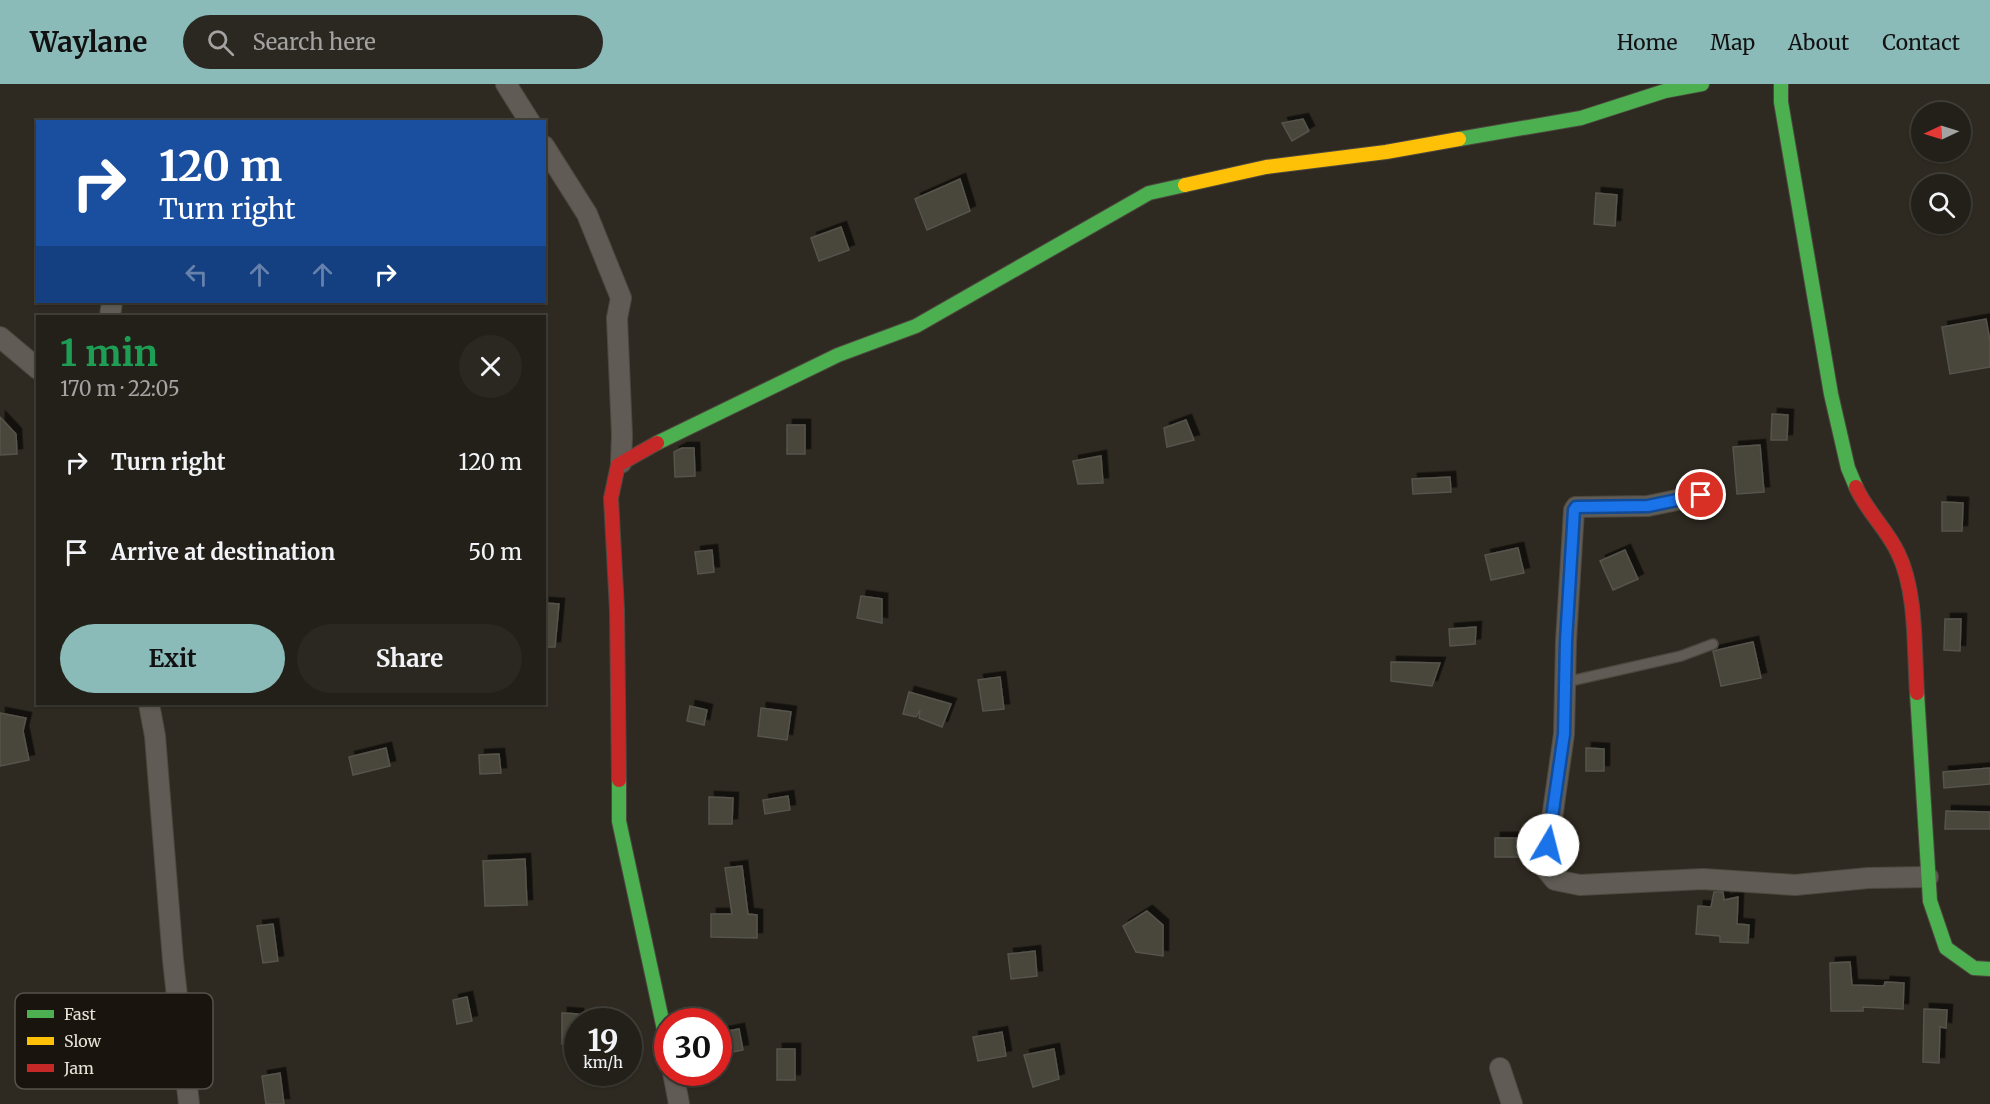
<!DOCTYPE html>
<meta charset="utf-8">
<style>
:root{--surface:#232019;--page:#2b2822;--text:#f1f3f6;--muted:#a3a3a2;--line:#403e38;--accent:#8bbbb9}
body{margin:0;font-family:Merriweather,serif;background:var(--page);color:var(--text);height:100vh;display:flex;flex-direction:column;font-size:22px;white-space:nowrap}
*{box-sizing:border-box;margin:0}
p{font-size:20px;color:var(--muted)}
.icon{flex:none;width:33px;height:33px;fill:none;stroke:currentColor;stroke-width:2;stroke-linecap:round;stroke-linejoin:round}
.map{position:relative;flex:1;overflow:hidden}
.side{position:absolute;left:36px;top:231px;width:510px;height:390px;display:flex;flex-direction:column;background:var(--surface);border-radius:0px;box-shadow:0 2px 4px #0004,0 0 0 2px var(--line)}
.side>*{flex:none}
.hud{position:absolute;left:36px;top:36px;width:510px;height:183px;border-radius:0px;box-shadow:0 2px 4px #0004,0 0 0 2px var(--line);background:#1a4fa0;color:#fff;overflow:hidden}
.needle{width:39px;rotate:266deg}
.controls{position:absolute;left:1911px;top:18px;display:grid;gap:12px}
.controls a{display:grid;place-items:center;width:60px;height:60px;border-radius:50%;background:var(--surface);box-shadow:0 2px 4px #0004,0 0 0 2px var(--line);font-size:30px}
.speed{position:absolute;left:564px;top:924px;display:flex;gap:12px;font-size:30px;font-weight:700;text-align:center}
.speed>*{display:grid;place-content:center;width:78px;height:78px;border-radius:50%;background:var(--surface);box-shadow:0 2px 4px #0004,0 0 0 2px var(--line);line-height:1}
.speed small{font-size:15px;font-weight:400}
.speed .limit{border:9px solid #d22;background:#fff;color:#111}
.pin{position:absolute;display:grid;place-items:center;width:51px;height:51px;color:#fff;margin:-26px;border:3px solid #fff;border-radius:50%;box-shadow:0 2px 6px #0007}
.me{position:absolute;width:66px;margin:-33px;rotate:8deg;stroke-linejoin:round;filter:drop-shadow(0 0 4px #0008)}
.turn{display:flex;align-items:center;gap:21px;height:126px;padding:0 24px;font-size:27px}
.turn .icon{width:78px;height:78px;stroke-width:2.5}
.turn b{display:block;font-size:42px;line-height:51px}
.lanes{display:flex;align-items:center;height:57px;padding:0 24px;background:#0003;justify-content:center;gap:30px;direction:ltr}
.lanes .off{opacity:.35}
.round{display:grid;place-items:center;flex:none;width:63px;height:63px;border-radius:32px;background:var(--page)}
.head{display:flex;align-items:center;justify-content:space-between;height:102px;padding:0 24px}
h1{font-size:36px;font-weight:700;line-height:45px;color:#1e9e55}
.primary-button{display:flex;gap:12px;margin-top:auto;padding:12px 24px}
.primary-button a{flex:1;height:69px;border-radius:36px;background:var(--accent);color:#111;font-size:24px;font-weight:700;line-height:69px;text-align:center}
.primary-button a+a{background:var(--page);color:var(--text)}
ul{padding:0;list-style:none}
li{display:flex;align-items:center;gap:18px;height:90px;padding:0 24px}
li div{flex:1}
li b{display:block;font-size:22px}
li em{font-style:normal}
header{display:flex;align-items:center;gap:36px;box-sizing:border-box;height:84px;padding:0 30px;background:var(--accent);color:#111}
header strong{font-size:28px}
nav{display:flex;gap:33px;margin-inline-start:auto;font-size:21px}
.search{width:420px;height:54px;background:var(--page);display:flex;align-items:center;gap:15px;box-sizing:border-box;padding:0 21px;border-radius:33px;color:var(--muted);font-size:22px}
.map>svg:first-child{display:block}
.building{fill:#48463a;stroke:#56544c;stroke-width:1.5;filter:url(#shadow)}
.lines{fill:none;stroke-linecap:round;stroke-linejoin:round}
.lane-casing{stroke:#4d483f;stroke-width:12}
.street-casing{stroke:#4d483f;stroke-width:22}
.fast-casing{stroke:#4d483f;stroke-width:16}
.slow-casing{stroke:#4d483f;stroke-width:16}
.jam-casing{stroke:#4d483f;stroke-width:16}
.lane{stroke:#605c55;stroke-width:9}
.street{stroke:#605c55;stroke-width:20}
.fast{stroke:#4caf50;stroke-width:14}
.slow{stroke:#ffc107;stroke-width:14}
.jam{stroke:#c62828;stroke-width:14}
.route-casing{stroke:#114b97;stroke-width:15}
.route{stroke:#1a73e8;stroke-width:10}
.key{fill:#19150e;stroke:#57524a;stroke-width:1.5}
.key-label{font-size:16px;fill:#e7e1d6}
</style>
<header>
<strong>Waylane</strong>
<div class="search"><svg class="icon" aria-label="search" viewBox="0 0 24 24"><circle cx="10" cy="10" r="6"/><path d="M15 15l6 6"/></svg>Search here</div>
<nav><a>Home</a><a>Map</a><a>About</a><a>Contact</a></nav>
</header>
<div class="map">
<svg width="1990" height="1020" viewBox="0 0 1990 1020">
<defs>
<filter id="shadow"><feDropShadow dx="5.5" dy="-5.5" stdDeviation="0" flood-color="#0009"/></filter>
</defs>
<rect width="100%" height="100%" fill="#2f2a21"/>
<g class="building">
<path d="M 1303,35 L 1309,47 L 1292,57 L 1282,39 Z"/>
<path d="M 960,95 L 970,127 L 927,146 L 915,115 Z"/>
<path d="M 1596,109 L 1617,111 L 1615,142 L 1594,140 Z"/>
<path d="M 841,143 L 849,166 L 819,177 L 811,154 Z"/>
<path d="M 1986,235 L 1990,257 L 1990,283 L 1950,290 L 1942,243 Z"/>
<path d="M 1772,330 L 1788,331 L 1787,356 L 1771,356 Z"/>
<path d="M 0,333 L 16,350 L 17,370 L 0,371 Z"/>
<path d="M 1186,336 L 1194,356 L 1167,363 L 1164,344 Z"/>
<rect x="787" y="341" width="18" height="29"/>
<path d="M 1760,361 L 1764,408 L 1737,410 L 1733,363 Z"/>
<path d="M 682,364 L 694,364 L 695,392 L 675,393 L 674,368 Z"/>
<path d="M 1101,372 L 1103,399 L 1078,400 L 1073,377 Z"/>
<path d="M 1450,393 L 1451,408 L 1413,410 L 1412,395 Z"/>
<path d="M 1942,418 L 1963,419 L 1962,447 L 1942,447 Z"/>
<path d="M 1518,464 L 1524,489 L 1491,496 L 1485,471 Z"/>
<path d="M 712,466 L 714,488 L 698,490 L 695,468 Z"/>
<path d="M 1625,466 L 1638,495 L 1613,506 L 1600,477 Z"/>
<path d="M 861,512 L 882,515 L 882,539 L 857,534 Z"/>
<path d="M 544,519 L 559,520 L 555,563 L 544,563 Z"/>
<path d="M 1945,535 L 1961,535 L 1960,567 L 1944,566 Z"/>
<path d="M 1476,543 L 1475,560 L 1450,562 L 1449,545 Z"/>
<path d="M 1753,558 L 1761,594 L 1721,602 L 1713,567 Z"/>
<path d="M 1391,578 L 1440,579 L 1432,602 L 1391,597 Z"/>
<path d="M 1000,593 L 1004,625 L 983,627 L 978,596 Z"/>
<path d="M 909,608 L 951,620 L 942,643 L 919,634 L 920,626 L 916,633 L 903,630 Z"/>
<path d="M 690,622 L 707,626 L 704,641 L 687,637 Z"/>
<path d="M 761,624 L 791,628 L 787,656 L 758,652 Z"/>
<path d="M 0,629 L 26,634 L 23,647 L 29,676 L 0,682 Z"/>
<path d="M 386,664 L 390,682 L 353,691 L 349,673 Z"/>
<path d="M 1586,664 L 1604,665 L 1604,687 L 1586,687 Z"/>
<path d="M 499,670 L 501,689 L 480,690 L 479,671 Z"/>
<path d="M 1990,684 L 1990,700 L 1944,704 L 1943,688 Z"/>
<path d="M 788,712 L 790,726 L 765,730 L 763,716 Z"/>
<path d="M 709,713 L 733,714 L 732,740 L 709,740 Z"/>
<path d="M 1946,727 L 1990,728 L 1990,745 L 1945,745 Z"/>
<rect x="1495" y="754" width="27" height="19"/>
<path d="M 525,775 L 527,821 L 485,822 L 483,777 Z"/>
<path d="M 742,782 L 748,830 L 757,831 L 757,854 L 711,853 L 711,830 L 732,830 L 725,784 Z"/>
<path d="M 1714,808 L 1723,808 L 1724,816 L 1738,813 L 1737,840 L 1749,841 L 1748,859 L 1720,858 L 1720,852 L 1696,850 L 1698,822 L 1711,823 Z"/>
<path d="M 1147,827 L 1163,841 L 1163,872 L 1136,868 L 1123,842 Z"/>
<path d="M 273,840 L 278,877 L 263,879 L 257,842 Z"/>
<path d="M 1035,867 L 1037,892 L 1011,895 L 1008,870 Z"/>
<path d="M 1850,878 L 1852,901 L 1884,902 L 1885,898 L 1904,899 L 1903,925 L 1863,923 L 1863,927 L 1831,927 L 1830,879 Z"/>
<path d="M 467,913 L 472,937 L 457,940 L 453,916 Z"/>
<path d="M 1924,925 L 1947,926 L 1946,944 L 1940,943 L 1939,979 L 1923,978 Z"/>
<path d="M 562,929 L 578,930 L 578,960 L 562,960 Z"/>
<path d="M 739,945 L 743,966 L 722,970 L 718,949 Z"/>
<path d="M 1002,948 L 1006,972 L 978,977 L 973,953 Z"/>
<rect x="777" y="965" width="18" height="31"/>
<path d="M 1054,965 L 1059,995 L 1033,1003 L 1024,971 Z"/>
<path d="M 280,989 L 284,1020 L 266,1020 L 262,992 Z"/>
</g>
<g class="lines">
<defs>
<path id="lane" d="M 1566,598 L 1681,572 L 1713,560"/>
<g id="street">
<path d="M 506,0 L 530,38"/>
<path d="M 544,62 L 587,130 L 621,214 L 617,234 L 622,351 L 621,379"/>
<path d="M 110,232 L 112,218"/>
<path d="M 0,253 L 38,285"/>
<path d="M 1701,411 L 1648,422 L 1576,423 L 1574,426 L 1566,557 L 1564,650 L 1545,784 L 1555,796 L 1580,801 L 1703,795 L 1795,801 L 1868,794 L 1928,793"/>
<path d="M 149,620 L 155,652 L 173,876 L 189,1020"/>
<path d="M 1500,984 L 1512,1020"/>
<path d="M 673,988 L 679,1020"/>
</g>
<g id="fast">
<path d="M 1781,0 L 1781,18 L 1831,310 L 1848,384 L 1856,403"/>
<path d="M 1459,55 L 1581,34 L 1665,7 L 1702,0"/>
<path d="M 657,359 L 838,271 L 916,242 L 1149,109 L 1185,101"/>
<path d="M 1917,609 L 1930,817 L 1946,864 L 1974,884 L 1990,885"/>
<path d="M 619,696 L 619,737 L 668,964"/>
</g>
<path id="slow" d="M 1185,101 L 1266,83 L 1386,68 L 1459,55"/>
<g id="jam">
<path d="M 1856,403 C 1867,428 1887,445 1898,469 C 1917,507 1914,566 1917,609"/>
<path d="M 619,696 L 617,526 L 611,414 L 618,381 L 657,359"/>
</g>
</defs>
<use href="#lane" class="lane-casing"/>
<use href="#street" class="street-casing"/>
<use href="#fast" class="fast-casing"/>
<use href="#slow" class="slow-casing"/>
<use href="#jam" class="jam-casing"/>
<use href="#lane" class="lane"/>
<use href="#street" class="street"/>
<use href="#fast" class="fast"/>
<use href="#slow" class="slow"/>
<use href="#jam" class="jam"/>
</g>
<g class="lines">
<defs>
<path id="route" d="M 1548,761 L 1564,650 L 1566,557 L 1574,426 L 1576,423 L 1648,422 L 1701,411"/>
</defs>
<use href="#route" class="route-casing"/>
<use href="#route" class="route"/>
</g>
<rect x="15" y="909" width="198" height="96" rx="9" class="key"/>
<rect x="27" y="926" width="27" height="8" fill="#4caf50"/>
<rect x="27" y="953" width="27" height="8" fill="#ffc107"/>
<rect x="27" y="980" width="27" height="8" fill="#c62828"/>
<g class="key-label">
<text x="64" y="936">Fast</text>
<text x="64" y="963">Slow</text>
<text x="64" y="990">Jam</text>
</g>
</svg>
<div class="controls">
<a><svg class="needle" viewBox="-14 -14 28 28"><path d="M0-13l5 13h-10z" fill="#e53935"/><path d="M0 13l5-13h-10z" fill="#a3a3a2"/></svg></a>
<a><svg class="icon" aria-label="search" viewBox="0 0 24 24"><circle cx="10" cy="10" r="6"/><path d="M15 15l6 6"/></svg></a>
</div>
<div class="speed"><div>19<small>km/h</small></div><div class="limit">30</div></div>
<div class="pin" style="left:1701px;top:411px;background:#d93025"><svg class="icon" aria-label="arrive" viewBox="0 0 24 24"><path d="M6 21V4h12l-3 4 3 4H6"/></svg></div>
<svg class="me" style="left:1548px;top:761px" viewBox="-20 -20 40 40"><circle r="19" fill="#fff"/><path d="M0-13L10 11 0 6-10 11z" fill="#1a73e8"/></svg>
<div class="hud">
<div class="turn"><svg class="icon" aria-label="right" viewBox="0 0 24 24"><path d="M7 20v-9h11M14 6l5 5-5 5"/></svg><div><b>120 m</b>Turn right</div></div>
<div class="lanes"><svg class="icon off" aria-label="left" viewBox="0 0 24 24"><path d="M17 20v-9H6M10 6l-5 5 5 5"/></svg><svg class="icon off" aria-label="ahead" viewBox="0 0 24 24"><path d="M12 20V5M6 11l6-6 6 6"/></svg><svg class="icon off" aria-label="ahead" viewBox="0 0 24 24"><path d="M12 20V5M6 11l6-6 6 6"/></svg><svg class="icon" aria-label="right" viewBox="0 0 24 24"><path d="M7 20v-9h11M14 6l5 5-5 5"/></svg></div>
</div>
<section class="side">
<div class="head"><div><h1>1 min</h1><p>170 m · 22:05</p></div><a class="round"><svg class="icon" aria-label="close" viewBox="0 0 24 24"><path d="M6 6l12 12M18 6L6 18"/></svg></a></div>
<ul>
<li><svg class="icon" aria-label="right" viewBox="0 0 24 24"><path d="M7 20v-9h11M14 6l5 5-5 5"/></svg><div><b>Turn right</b></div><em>120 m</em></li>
<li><svg class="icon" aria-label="arrive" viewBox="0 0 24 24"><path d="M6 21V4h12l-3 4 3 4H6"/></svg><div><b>Arrive at destination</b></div><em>50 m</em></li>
</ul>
<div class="primary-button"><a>Exit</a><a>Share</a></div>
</section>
</div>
